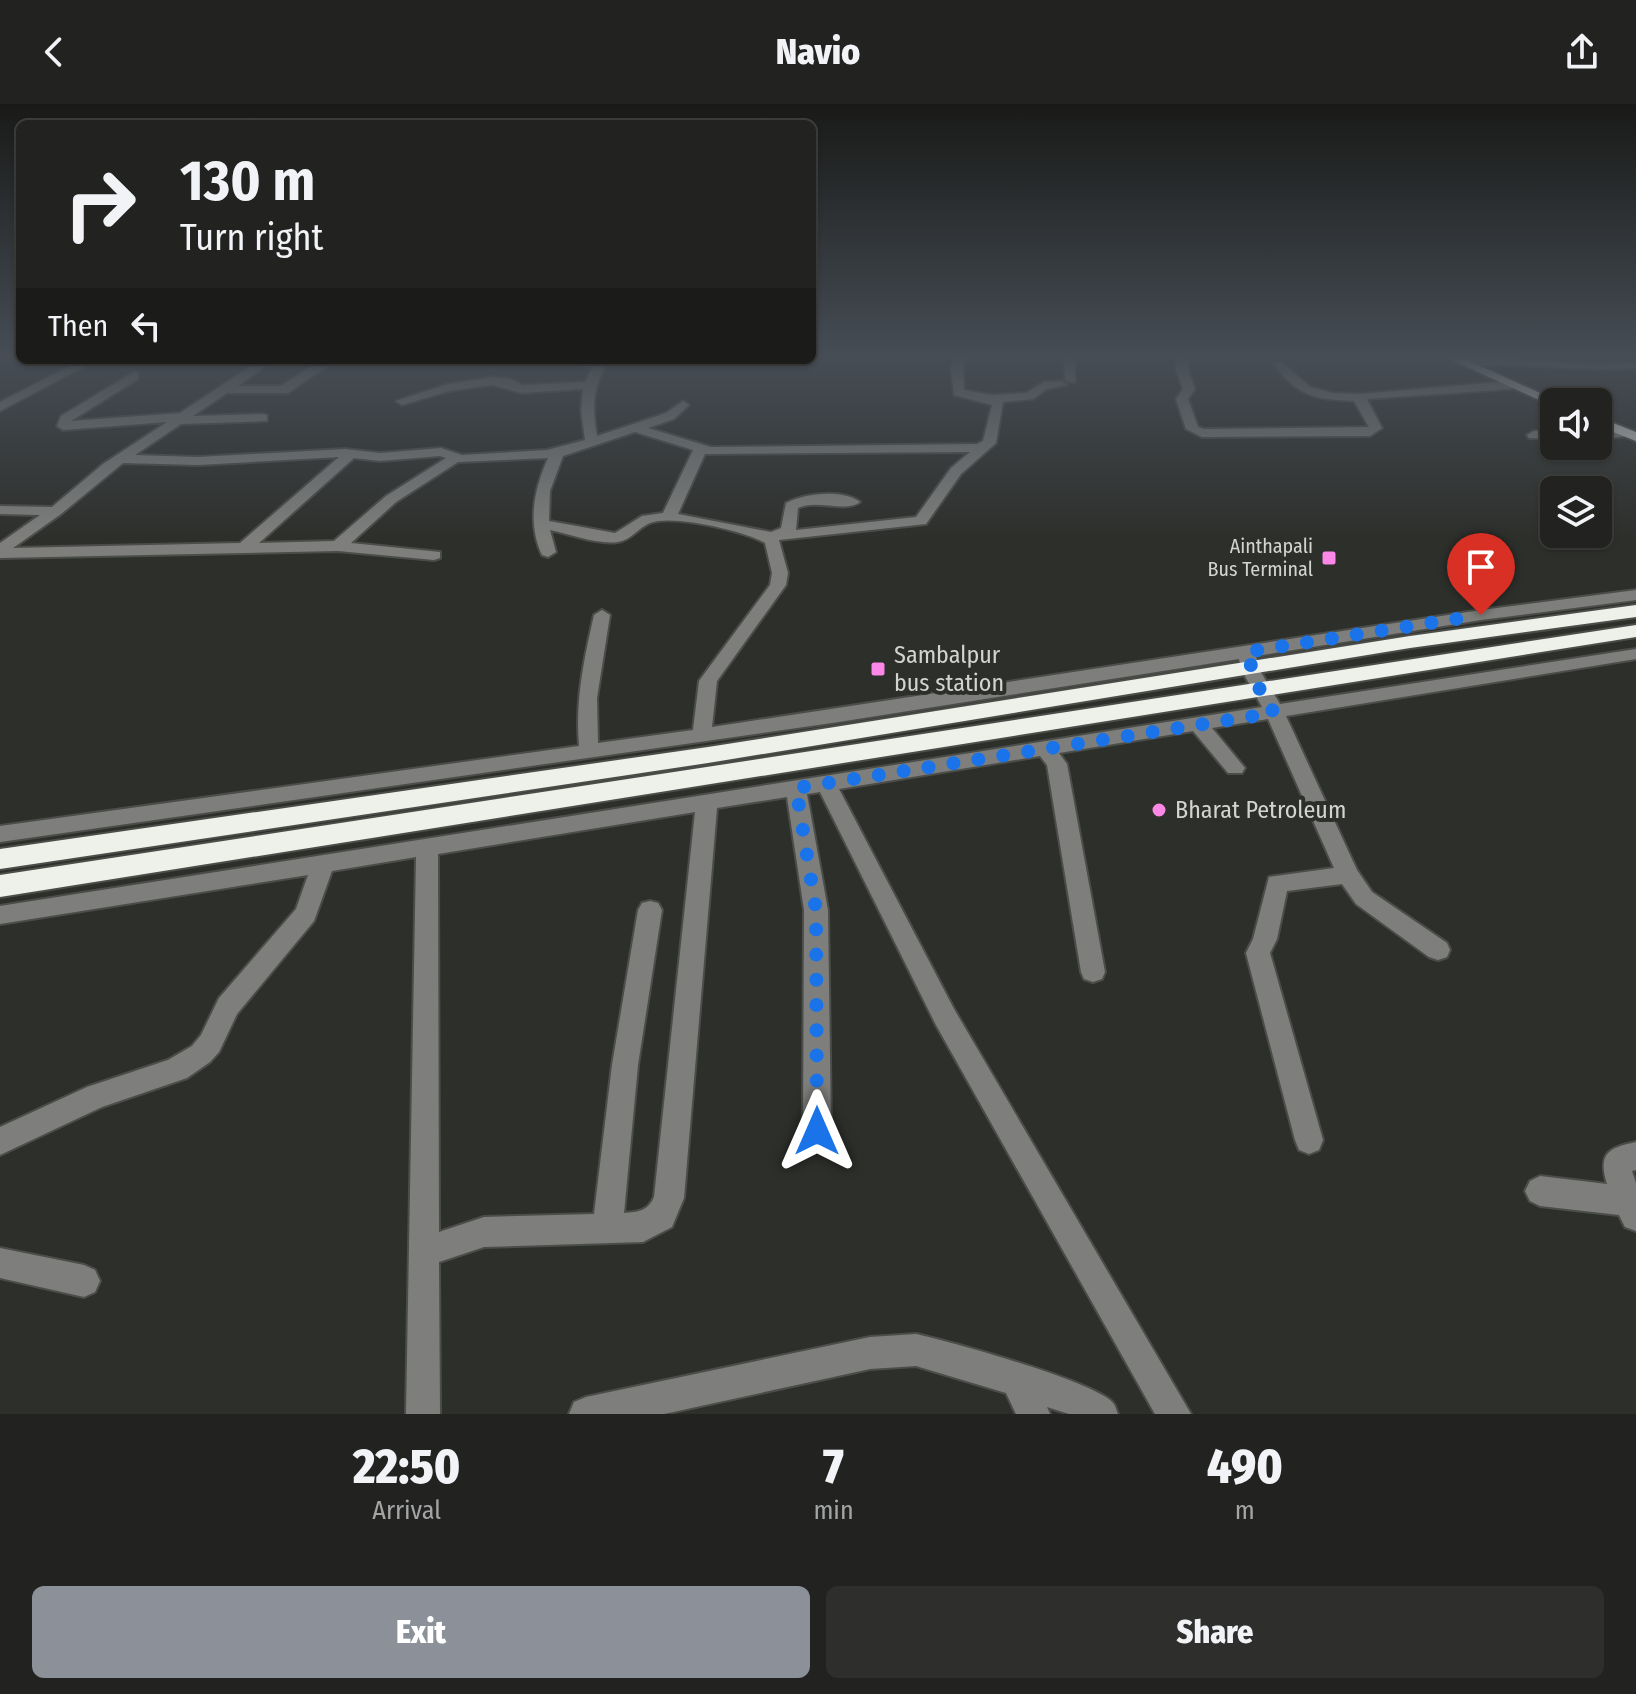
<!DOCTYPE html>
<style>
:root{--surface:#222320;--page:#2e2f2d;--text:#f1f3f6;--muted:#a2a4a5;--line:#3f403e;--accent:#8c9099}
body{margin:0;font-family:"Fira Sans Condensed",sans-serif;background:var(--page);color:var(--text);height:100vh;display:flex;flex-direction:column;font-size:30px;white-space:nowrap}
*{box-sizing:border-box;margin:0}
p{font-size:26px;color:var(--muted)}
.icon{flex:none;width:44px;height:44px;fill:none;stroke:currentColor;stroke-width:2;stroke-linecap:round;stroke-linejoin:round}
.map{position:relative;height:1310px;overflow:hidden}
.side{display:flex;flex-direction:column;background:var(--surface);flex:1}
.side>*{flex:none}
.top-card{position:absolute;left:16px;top:16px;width:800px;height:244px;border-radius:12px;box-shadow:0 2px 6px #0004,0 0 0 2px var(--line);background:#222320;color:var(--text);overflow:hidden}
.fabs{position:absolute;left:1540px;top:284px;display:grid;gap:16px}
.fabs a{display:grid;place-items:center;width:72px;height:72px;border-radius:12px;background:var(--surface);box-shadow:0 2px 6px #0004,0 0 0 2px var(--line);font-size:40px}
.pin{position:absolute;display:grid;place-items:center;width:68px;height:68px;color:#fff;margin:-82px -34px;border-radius:50% 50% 50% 0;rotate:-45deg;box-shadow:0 0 8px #0007}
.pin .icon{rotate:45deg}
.me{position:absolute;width:88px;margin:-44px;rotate:0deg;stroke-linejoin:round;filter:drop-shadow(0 0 6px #0008)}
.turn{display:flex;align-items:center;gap:28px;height:168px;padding:0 32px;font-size:36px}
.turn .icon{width:104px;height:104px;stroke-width:2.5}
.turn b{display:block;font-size:56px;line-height:68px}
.then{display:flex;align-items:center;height:76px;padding:0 32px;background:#0003;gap:16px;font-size:30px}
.eta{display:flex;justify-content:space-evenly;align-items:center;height:136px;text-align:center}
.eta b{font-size:48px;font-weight:800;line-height:56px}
.action{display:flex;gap:16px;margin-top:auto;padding:16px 32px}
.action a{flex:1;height:92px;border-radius:12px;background:var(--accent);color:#fff;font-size:32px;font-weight:800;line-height:92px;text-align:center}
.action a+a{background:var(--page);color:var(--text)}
header{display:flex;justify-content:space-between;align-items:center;height:104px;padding:0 32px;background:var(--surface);font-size:36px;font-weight:800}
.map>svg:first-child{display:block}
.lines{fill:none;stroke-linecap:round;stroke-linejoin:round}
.minor-casing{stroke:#4b4d49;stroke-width:4}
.major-casing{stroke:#4b4d49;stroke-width:4}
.highway-casing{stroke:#4b4d49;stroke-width:4}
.minor{fill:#7e7f7d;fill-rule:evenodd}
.major{fill:#ced0cb;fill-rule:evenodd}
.highway{fill:#eef0ea;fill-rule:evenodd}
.route{stroke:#1a73e8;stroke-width:14;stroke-dasharray:0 25.2}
.poi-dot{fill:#fb87e6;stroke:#2d2f2b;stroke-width:3}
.labels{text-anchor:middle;stroke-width:8;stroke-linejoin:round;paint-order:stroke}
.far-poi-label{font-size:20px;fill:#d3d4d1;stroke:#2d2f2b;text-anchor:end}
.poi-label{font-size:24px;fill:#d3d4d1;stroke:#2d2f2b;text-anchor:start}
</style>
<header><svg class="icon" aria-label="back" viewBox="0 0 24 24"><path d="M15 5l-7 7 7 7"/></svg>Navio<svg class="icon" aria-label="share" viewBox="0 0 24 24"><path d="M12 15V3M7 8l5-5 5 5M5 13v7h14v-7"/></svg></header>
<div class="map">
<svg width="1636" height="1310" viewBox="0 0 1636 1310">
<rect width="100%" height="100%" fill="#2d2f2b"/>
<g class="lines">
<defs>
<g id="minor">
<path d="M 956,252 L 967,252 L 963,264 L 964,286 L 993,291 L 1026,289 L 1044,278 L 1061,277 L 1067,281 L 1047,285 L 1033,295 L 1003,298 L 996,339 L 961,370 L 926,420 L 779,436 L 788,469 L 786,481 L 717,577 L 712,623 L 1481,506 L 1636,486 L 1636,496 L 1481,516 L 1256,552 L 1259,565 L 1280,600 L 1636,545 L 1636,555 L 1286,612 L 1357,766 L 1372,788 L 1447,839 L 1450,846 L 1447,853 L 1438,856 L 1429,853 L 1356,800 L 1342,780 L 1287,787 L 1277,835 L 1270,849 L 1323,1036 L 1319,1046 L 1309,1050 L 1299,1046 L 1295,1036 L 1246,849 L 1253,835 L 1269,773 L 1334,764 L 1268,615 L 1212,624 L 1245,664 L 1242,669 L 1228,669 L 1193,627 L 1059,649 L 1067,660 L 1105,868 L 1102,875 L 1093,878 L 1084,875 L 1081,868 L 1047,661 L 1040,652 L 839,685 L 954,905 L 1191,1310 L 1155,1310 L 936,921 L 820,688 L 807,690 L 828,806 L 831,1027 L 827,1037 L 817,1041 L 807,1037 L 803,1027 L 804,806 L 787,693 L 717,704 L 684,1094 L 672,1123 L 643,1138 L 484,1143 L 439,1158 L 440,1310 L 406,1310 L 416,753 L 332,767 L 314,817 L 237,910 L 219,948 L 210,958 L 187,974 L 102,1003 L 0,1051 L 0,1023 L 87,983 L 168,956 L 192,942 L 201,931 L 219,894 L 296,805 L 308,771 L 0,820 L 0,802 L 1262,603 L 1241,565 L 1239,555 L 832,619 L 0,738 L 0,722 L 579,642 C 575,597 584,555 594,511 L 602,506 L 610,511 L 597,594 L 598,639 L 693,626 L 699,577 L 770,481 L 772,469 L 765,439 C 745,427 672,410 650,419 C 638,424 631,436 618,438 C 598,441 570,430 550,426 L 556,448 L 548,453 L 542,451 C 527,419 534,385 548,354 L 458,358 L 396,398 L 351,439 L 440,448 L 440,454 L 434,456 L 338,447 L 0,454 L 0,439 L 40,411 L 0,410 L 0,402 L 52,403 L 103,360 L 167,318 L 63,326 L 57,322 L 61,312 L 134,268 L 138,269 L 138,275 L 71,317 L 180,309 L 260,256 L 274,256 L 238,282 L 281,282 L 322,256 L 336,256 L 288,289 L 227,289 L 193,312 L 262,310 L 267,311 L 267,317 L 181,320 L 135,351 L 198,353 L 345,345 L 380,349 L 441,344 L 462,351 L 547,346 L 585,336 L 581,306 L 583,285 L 521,289 L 493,281 L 449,287 L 402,301 L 396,297 L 448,280 L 493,273 L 510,275 L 523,281 L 585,278 L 592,264 L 552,256 L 610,256 C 592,280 592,304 597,332 L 666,309 L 683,297 L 689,301 L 674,315 L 648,324 L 711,343 L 977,340 L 983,337 L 992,301 L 954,291 L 951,264 ZM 635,328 L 693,346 L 663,409 L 642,412 L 615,429 L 549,417 L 550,387 L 563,352 ZM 970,348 L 951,364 L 916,413 L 796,426 L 798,404 C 817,395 845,409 860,398 C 843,385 805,389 786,399 L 781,424 L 771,428 L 678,410 L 705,350 ZM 440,352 L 446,354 L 386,392 L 334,437 L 259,439 L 354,354 L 380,357 ZM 339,353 L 240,439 L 13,444 L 61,410 L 123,359 L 198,361 ZM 695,708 L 654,1093 C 648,1107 638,1108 624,1109 L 638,961 L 662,806 L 658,799 L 650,797 L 642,799 L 638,806 L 612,961 L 594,1110 L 484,1113 L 439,1128 L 438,750 Z"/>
<path d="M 1064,252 L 1075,252 L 1075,279 L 1065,276 Z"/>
<path d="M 1176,252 L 1188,252 L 1188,266 L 1195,285 L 1188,295 L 1198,323 L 1204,325 L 1369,323 L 1354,297 C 1315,295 1298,293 1274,260 L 1280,257 L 1310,283 L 1333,289 L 1359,290 L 1512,277 L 1518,281 L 1512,285 L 1367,295 L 1382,324 L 1370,332 L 1202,333 L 1186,325 L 1176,295 L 1183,285 L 1176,266 Z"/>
<path d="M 1501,254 L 1591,260 L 1636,258 L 1636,264 C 1591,267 1547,262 1502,261 C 1488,260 1469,265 1458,258 L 1464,255 Z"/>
<path d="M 82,256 L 97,256 L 0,307 L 0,298 Z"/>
<path d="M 1624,325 L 1629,326 L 1629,332 L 1598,335 L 1598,327 Z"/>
<path d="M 1534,327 L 1554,327 L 1554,335 L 1529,334 L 1527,331 Z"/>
<path d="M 1636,1038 L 1636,1066 L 1632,1067 L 1636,1079 L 1636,1127 L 1625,1123 L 1619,1111 L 1540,1102 L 1530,1097 L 1525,1087 L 1530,1077 L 1540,1072 L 1607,1080 C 1598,1050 1607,1044 1636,1038 Z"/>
<path d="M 0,1144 L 84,1161 L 95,1166 L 100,1177 L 95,1188 L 84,1193 L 0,1174 Z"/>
<path d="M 916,1230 C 949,1237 1096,1278 1113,1299 C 1116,1302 1116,1306 1118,1310 L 1069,1310 L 1047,1303 L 1050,1310 L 1016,1310 L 1006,1289 L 916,1262 L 870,1265 L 664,1310 L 569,1310 L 574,1298 L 586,1293 L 870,1233 Z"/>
</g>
<g id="major">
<path d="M 1443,252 L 1458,252 L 1560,298 L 1550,301 Z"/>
<path d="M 1598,313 L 1636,328 L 1636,337 L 1598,322 Z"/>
</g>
<g id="highway">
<path d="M 1636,501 L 1636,513 L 1410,544 L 708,659 L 0,765 L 0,745 L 708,643 L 1410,532 Z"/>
<path d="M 1636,521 L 1636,533 L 0,793 L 0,771 Z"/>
</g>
</defs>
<use href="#minor" class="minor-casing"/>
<use href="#major" class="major-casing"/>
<use href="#highway" class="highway-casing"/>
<use href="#minor" class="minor"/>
<use href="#major" class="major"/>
<use href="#highway" class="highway"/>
</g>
<linearGradient id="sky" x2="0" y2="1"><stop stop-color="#191a18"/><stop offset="0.58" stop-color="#464d55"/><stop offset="1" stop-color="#464d55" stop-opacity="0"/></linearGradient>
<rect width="1636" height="435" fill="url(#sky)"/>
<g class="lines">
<path class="route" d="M 817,1027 L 816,806 L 796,684 L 1274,609 L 1260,586 L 1246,548 L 1481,511"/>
</g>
<g class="poi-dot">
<rect x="1321" y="446" width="16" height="16" rx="4"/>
<rect x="870" y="557" width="16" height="16" rx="4"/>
<circle cx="1159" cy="706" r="8"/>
</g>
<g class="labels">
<g class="far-poi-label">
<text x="1313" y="449">Ainthapali<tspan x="1313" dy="23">Bus Terminal</tspan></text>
</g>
<g class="poi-label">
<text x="894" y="559">Sambalpur<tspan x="894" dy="28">bus station</tspan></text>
<text x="1175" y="714">Bharat Petroleum</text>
</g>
</g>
</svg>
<div class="fabs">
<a><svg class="icon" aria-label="sound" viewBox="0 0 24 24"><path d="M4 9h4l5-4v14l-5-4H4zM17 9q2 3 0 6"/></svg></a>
<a><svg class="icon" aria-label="layers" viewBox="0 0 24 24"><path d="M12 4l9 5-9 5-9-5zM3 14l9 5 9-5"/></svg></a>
</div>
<div class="pin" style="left:1481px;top:511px;background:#d93025"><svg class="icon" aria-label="arrive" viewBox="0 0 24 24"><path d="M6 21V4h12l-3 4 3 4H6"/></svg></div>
<svg class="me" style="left:817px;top:1027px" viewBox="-20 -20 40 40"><path d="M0-17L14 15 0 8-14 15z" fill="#1a73e8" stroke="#fff" stroke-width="4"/></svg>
<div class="top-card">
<div class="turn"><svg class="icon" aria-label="right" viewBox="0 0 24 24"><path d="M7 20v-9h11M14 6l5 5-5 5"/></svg><div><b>130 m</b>Turn right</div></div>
<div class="then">Then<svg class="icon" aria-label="left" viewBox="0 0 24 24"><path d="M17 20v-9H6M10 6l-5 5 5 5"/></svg></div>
</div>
</div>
<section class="side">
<div class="eta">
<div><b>22:50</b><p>Arrival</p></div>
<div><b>7</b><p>min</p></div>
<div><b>490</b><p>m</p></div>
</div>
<div class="action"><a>Exit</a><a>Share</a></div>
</section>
